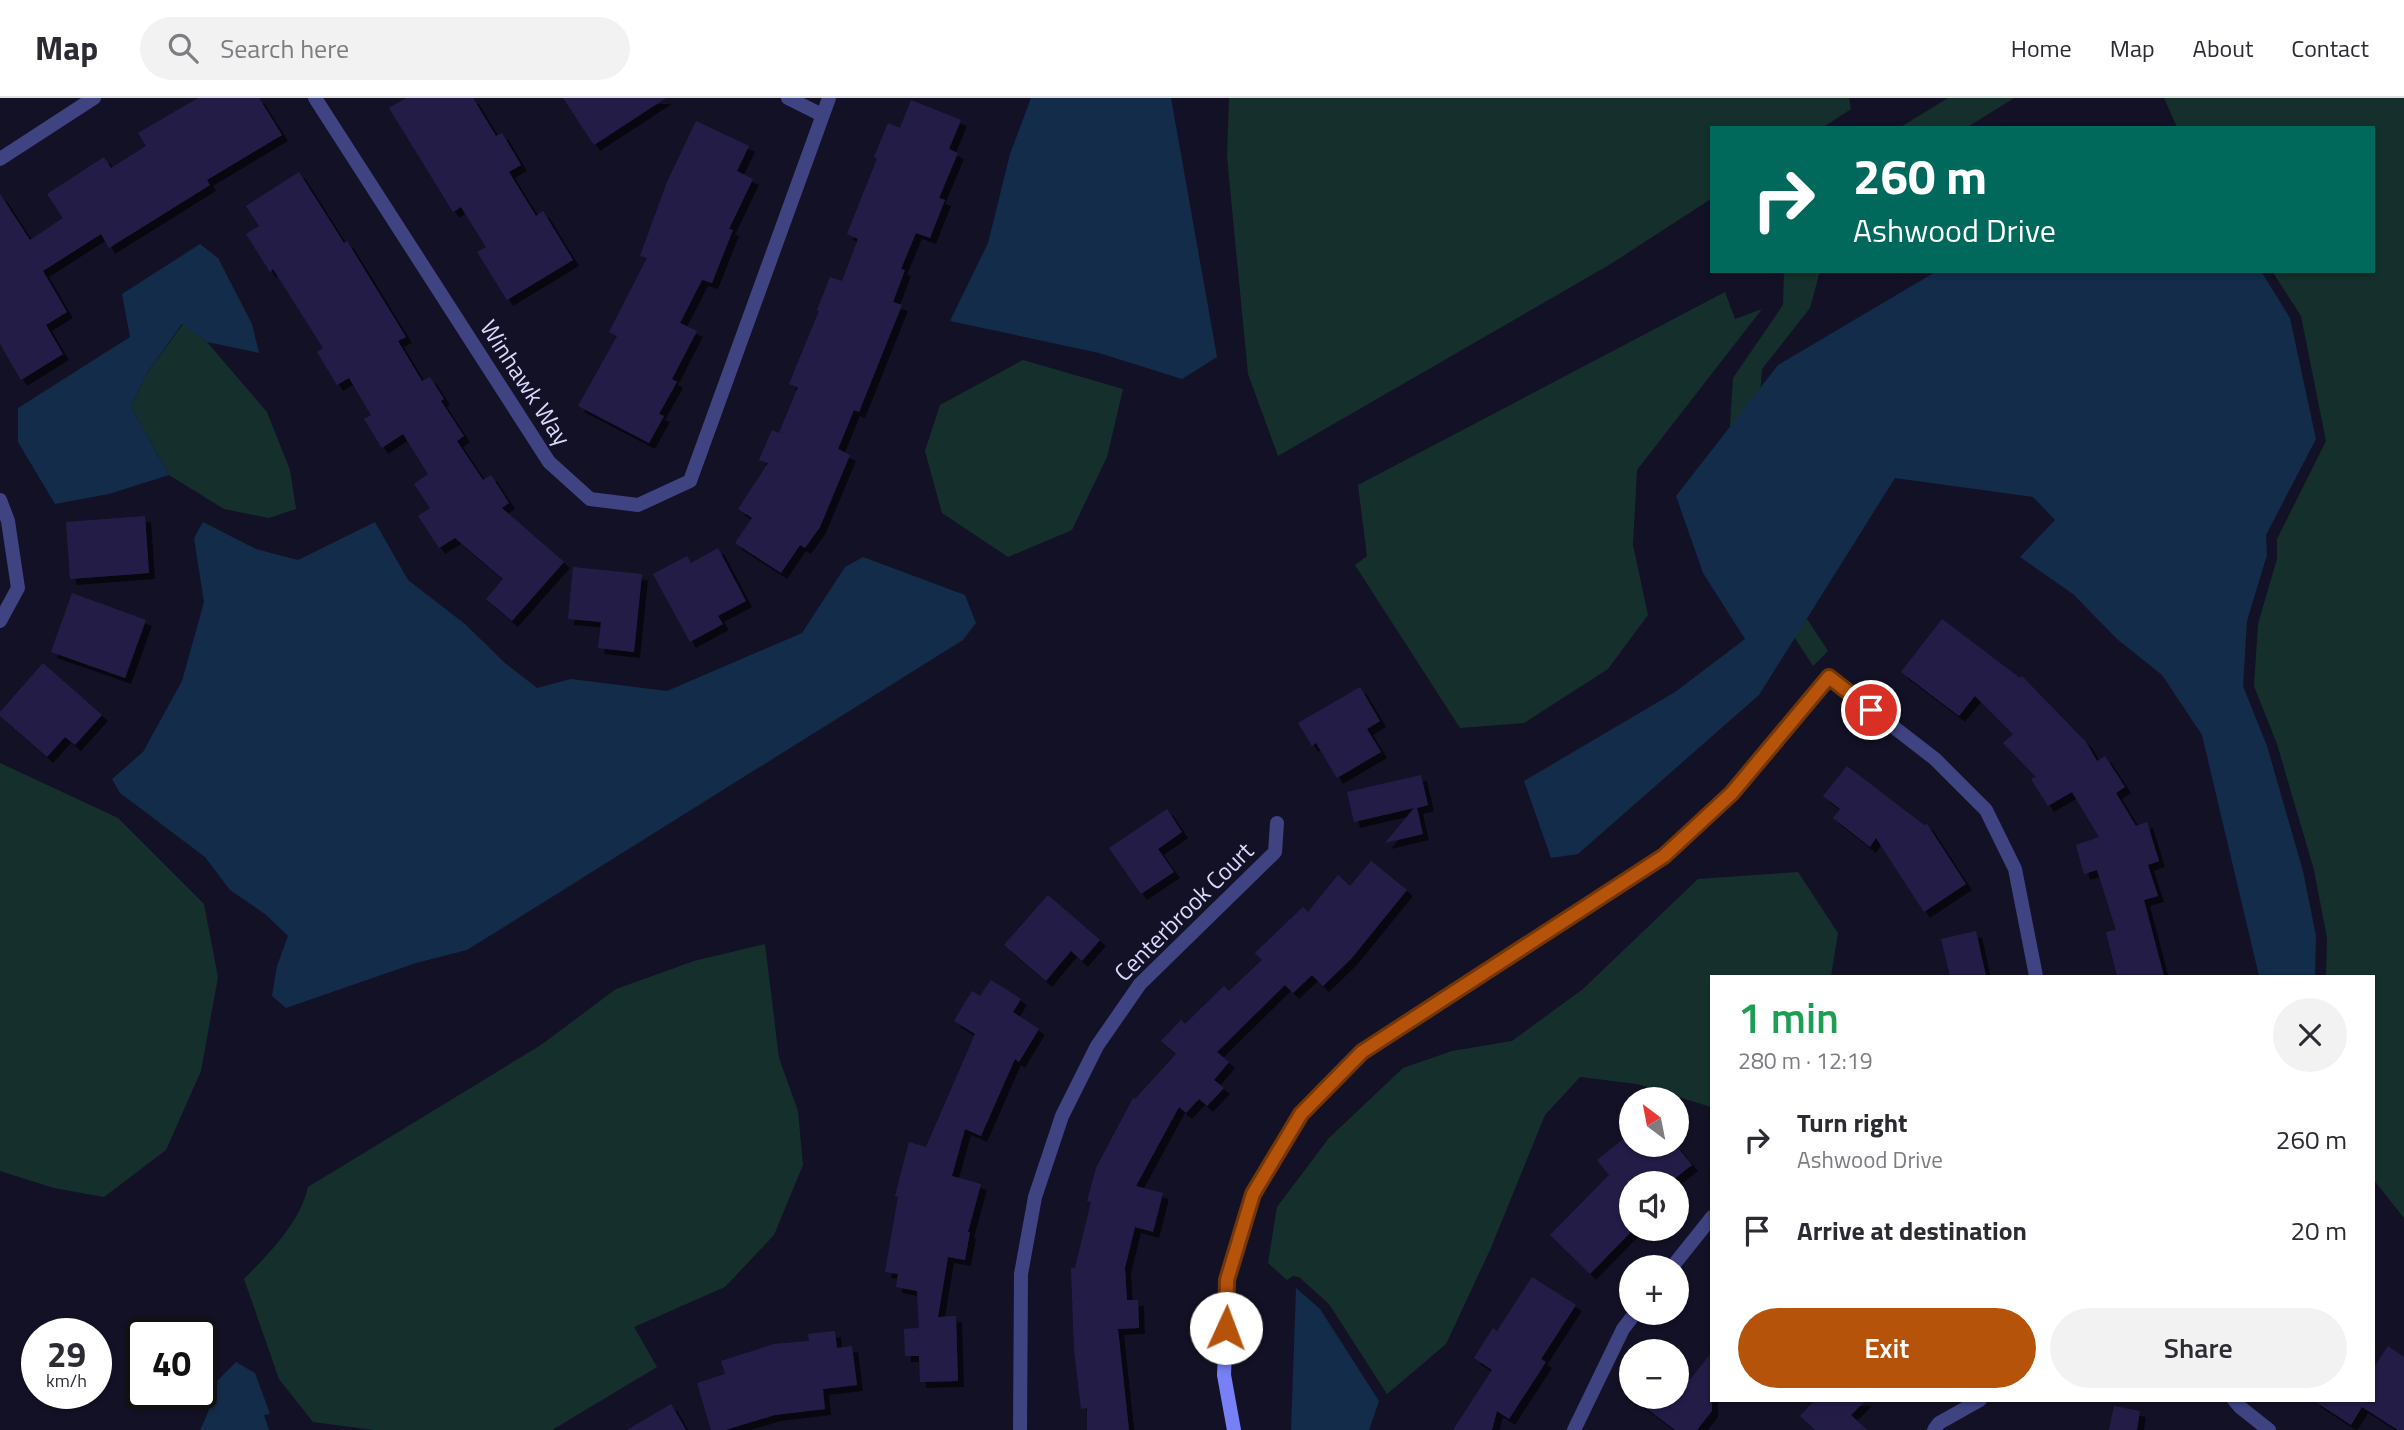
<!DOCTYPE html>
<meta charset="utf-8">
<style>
:root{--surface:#fff;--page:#f2f2f3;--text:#2b2b33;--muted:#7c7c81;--line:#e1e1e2;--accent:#b45309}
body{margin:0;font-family:"Titillium Web",sans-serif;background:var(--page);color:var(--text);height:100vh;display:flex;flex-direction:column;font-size:26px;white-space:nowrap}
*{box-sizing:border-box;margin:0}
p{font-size:23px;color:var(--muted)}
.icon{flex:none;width:38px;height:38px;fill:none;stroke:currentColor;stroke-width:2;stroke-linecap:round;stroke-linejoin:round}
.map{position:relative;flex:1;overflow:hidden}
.panel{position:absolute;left:1710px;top:877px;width:665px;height:427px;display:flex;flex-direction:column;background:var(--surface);border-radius:0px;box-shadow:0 2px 5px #0004}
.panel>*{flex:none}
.banner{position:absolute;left:1710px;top:28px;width:665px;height:147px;border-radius:0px;box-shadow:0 2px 5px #0004;background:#00695c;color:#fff;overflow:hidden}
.needle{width:46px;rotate:328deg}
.tools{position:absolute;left:1619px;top:989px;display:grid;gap:14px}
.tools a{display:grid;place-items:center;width:70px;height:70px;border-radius:50%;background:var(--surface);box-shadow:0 2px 5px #0004;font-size:35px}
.speed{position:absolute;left:21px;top:1220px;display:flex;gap:14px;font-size:35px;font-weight:700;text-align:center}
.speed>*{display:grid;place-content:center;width:91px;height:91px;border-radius:50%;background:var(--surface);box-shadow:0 2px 5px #0004;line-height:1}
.speed small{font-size:18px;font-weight:400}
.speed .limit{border:4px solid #111;border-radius:10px;background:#fff;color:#111}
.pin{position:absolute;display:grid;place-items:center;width:60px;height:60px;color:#fff;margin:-30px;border:4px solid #fff;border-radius:50%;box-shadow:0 2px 7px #0007}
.me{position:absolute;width:77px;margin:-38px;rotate:2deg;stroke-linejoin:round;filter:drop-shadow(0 0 5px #0008)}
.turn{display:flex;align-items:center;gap:24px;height:147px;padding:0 28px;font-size:32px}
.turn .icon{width:91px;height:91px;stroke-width:2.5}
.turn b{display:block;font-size:49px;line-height:60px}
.round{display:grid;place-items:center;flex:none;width:74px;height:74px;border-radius:37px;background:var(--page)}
.overview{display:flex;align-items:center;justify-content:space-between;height:119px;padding:0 28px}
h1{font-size:42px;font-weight:600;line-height:52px;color:#1e9e55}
.primary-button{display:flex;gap:14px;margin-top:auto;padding:14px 28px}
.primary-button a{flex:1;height:80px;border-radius:42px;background:var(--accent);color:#fff;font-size:28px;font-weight:600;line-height:80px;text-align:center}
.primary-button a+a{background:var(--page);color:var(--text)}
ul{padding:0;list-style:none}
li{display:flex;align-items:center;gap:21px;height:91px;padding:0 28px}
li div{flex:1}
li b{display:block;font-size:26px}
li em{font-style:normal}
header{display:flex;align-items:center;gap:42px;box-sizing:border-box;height:98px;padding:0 35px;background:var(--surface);border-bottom:2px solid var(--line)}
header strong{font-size:33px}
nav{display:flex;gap:38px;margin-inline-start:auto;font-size:24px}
.search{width:490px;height:63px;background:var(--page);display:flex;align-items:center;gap:18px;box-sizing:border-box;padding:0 24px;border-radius:38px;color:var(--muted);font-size:26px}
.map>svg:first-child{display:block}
.green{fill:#15302c}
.water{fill:#122c49}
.building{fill:#231e46;filter:url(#shadow)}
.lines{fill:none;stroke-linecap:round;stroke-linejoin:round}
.street{stroke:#3f4382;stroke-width:14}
.secondary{stroke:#7780f6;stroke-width:14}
.route-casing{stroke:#753606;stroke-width:18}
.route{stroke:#b45309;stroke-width:12}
.labels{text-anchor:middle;stroke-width:5;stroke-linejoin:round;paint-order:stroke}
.street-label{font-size:24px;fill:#dad9fc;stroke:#131126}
</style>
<header>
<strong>Map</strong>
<div class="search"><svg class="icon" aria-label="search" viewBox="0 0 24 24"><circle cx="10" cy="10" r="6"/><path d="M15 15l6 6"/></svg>Search here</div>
<nav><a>Home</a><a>Map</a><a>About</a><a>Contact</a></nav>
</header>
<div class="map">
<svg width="2404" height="1332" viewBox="0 0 2404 1332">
<defs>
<filter id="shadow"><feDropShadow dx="6" dy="6" stdDeviation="0" flood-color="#0009"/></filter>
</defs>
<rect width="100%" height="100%" fill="#131126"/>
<g class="green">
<path d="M 1229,0 L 1849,0 L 1851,11 L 1822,30 L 1712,30 L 1711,101 L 1609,167 L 1278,358 L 1248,276 L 1227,59 Z"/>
<path d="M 1948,0 L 2014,0 L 1966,30 L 1899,30 Z"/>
<path d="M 2164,0 L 2404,0 L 2404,1120 L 2373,1081 L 2373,878 L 2326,878 L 2327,840 L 2314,772 L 2277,646 L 2254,588 L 2258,526 L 2277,461 L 2277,441 L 2326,343 L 2301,218 L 2272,173 L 2373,173 L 2373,30 L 2177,29 Z"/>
<path d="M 1784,173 L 1820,173 L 1810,210 L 1762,271 L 1749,432 L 1828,553 L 1813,568 L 1786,526 L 1722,449 L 1733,280 L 1783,207 Z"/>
<path d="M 1725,194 L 1735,221 L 1762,211 L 1637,372 L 1633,447 L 1648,517 L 1608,571 L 1524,625 L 1460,630 L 1355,467 L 1367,458 L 1358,387 Z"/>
<path d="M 183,226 L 207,244 L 267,314 L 290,372 L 296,411 L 269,420 L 224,411 L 169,377 L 131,309 L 145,278 Z"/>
<path d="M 1023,262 L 1123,291 L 1107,359 L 1072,432 L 1008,459 L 942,415 L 925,353 L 940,307 Z"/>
<path d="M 0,665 L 118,720 L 204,806 L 218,879 L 201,973 L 166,1052 L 104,1099 L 54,1090 L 0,1073 Z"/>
<path d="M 1798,774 L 1838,835 L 1831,878 L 1712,878 L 1711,1009 L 1637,986 L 1580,979 L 1545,1017 L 1490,1152 L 1446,1246 L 1387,1296 L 1329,1206 L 1299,1179 L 1293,1178 L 1287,1182 L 1268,1165 L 1277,1109 L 1329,1040 L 1403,970 L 1452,953 L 1512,943 L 1583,891 L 1698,781 Z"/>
<path d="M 765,846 L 779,960 L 798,1013 L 803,1067 L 774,1137 L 725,1189 L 634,1229 L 657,1269 L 552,1332 L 374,1332 L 313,1324 L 279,1281 L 244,1181 C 268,1157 301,1123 308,1089 L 541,947 L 616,891 L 694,863 Z"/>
</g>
<g class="water">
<path d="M 1031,0 L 1171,0 L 1217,259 L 1182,281 L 1099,255 L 950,223 L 988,145 L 1010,56 Z"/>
<path d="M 200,146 L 218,160 L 252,226 L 259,255 L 207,244 L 182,226 L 145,278 L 131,309 L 169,377 L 109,396 L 55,406 L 18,344 L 18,310 L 130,239 L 122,196 Z"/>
<path d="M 1937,173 L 2261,173 L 2290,220 L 2316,341 L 2266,437 L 2267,457 L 2247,523 L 2243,588 L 2267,648 L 2303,773 L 2316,838 L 2315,878 L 2259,878 L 2202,637 L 2162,577 L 2117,541 L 2073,496 L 2020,459 L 2055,422 L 2033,399 L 1895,380 L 1759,597 L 1578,756 L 1551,760 L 1524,683 L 1675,594 L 1745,541 L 1703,475 L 1676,398 L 1778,267 Z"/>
<path d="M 203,424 L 256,451 L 298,462 L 375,424 L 408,482 L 465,526 L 505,565 L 537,590 L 571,581 L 667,593 L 802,535 L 845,469 L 863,459 L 965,497 L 976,525 L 963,542 L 467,852 L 416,865 L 286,910 L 272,898 L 277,868 L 288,838 L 265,816 L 230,792 L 205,759 L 120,695 L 112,681 L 143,654 L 182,583 L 204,504 L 194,440 Z"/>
<path d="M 1296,1190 L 1320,1211 L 1379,1303 L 1369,1332 L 1291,1332 Z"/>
<path d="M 236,1264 L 255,1275 L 270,1316 L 264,1317 L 269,1332 L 200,1332 L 207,1317 L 217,1283 Z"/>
</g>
<g class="building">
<path d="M 198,0 L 259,0 L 282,37 L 207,82 L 210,87 L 109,150 L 101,136 L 43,173 L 67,214 L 46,227 L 63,256 L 21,282 L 0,246 L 0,96 L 30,142 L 63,120 L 47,96 L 104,59 L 111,70 L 146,48 L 138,35 Z"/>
<path d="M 406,0 L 473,0 L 496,38 L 502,35 L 521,67 L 509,74 L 536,118 L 543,113 L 573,162 L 507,202 L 477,154 L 486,149 L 461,109 L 453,114 L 389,10 Z"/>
<path d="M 563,0 L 666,0 L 594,47 Z"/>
<path d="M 911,2 L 961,22 L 949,51 L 958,55 L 939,100 L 945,102 L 930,140 L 916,135 L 901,171 L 905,172 L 893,204 L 902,207 L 859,314 L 854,312 L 838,351 L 850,357 L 820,429 L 805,450 L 800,447 L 781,475 L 735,445 L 752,420 L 738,411 L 768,365 L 759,362 L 772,332 L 779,335 L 798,289 L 789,286 L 819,213 L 817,212 L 830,179 L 842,183 L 858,141 L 847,136 L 877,61 L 874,59 L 888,25 L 900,30 Z"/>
<path d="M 696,23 L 749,48 L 737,73 L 753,81 L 729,131 L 733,132 L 712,185 L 702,182 L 680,225 L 697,233 L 672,281 L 677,284 L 659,316 L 664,318 L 649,345 L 578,308 L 617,238 L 609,234 L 647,160 L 640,158 L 667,84 Z"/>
<path d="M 299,74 L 344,145 L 347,143 L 406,239 L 398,243 L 422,283 L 430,279 L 444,301 L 441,303 L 464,338 L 457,343 L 483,382 L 491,377 L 509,405 L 502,410 L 564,464 L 512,523 L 486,501 L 503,481 L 455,440 L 439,450 L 418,418 L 430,410 L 414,386 L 428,376 L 403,336 L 382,350 L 364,321 L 371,317 L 349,280 L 337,287 L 317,254 L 323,250 L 273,171 L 270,174 L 246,136 L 259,128 L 246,108 Z"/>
<path d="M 145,418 L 149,475 L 70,481 L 66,424 Z"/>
<path d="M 718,450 L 746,503 L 718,518 L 723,526 L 690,544 L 653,476 L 687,458 L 691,465 Z"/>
<path d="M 573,469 L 642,476 L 634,554 L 598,550 L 601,524 L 568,521 Z"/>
<path d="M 72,495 L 146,522 L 125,580 L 51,554 Z"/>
<path d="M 1942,521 L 2020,580 L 2022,578 L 2086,644 L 2097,663 L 2105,658 L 2125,689 L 2116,695 L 2136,728 L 2147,724 L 2159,763 L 2148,767 L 2158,798 L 2144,802 L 2164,878 L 2117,878 L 2106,834 L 2116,832 L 2097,772 L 2084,776 L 2076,747 L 2099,739 L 2072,694 L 2048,708 L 2031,681 L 2036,679 L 2003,645 L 2013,636 L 1975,598 L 1959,618 L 1901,574 Z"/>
<path d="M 43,565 L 102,617 L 75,647 L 65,639 L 47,659 L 0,618 L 0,614 Z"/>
<path d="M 1360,589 L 1380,623 L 1367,631 L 1381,654 L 1337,680 L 1316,645 L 1312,648 L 1298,625 Z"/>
<path d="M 1847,668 L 1924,727 L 1927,726 L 1966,786 L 1924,814 L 1876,740 L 1870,749 L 1833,720 L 1840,711 L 1823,698 Z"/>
<path d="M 1421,677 L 1428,707 L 1417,710 L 1423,736 L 1385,745 L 1414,710 L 1354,724 L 1347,694 Z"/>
<path d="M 1167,711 L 1182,734 L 1158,751 L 1174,774 L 1141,796 L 1109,750 Z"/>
<path d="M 1371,763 L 1407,792 L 1351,861 L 1323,888 L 1312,877 L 1293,895 L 1285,887 L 1217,954 L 1229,964 L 1214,982 L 1224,990 L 1207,1008 L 1199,1001 L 1186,1015 L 1179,1009 L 1136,1088 L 1163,1095 L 1153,1134 L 1135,1129 L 1125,1170 L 1127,1202 L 1138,1202 L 1139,1230 L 1118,1231 L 1129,1332 L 1087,1332 L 1087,1310 L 1081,1311 L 1074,1251 L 1071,1170 L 1075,1170 L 1091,1104 L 1087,1103 L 1096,1070 L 1133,1000 L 1135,1001 L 1176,956 L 1161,943 L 1181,922 L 1185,926 L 1224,888 L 1229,893 L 1262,862 L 1255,855 L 1303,809 L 1308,814 L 1338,777 L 1350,788 Z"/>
<path d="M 1048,797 L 1100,842 L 1082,863 L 1071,853 L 1046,883 L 1004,847 Z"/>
<path d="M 1976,833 L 1986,878 L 1950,878 L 1941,841 Z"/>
<path d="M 991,882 L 1021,901 L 1013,914 L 1039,931 L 1019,964 L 1015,961 L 981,1038 L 965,1031 L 952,1078 L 981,1086 L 968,1134 L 970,1134 L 965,1162 L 948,1159 L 938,1219 L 956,1218 L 958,1283 L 920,1284 L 919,1258 L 905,1258 L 904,1231 L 919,1230 L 917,1193 L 896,1189 L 898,1176 L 885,1174 L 898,1099 L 895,1098 L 909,1044 L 926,1049 L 975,936 L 954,923 L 972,893 L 980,898 Z"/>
<path d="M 1631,1035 L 1631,1046 L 1675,1046 L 1692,1067 L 1669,1085 L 1631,1085 L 1631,1134 L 1590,1176 L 1550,1137 L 1609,1077 L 1597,1062 Z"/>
<path d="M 1532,1179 L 1576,1207 L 1541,1261 L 1546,1264 L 1509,1321 L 1497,1313 L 1492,1332 L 1453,1332 L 1492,1272 L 1474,1260 L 1493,1230 L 1497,1233 Z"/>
<path d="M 835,1233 L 837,1250 L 852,1248 L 857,1287 L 823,1291 L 825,1311 L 775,1317 L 725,1332 L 711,1332 L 697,1285 L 725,1276 L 721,1263 L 774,1246 L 809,1243 L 808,1236 Z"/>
<path d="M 2388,1248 L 2404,1259 L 2404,1332 L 2398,1332 L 2362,1309 L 2351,1327 L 2313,1302 L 2373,1302 L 2373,1271 Z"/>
<path d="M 1712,1254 L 1712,1313 L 1697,1332 L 1675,1332 L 1630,1298 L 1677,1298 Z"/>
<path d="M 1815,1302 L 1866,1302 L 1851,1317 L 1867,1332 L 1815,1332 L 1800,1318 Z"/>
<path d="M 671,1306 L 686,1332 L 627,1332 Z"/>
<path d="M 2114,1308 L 2140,1313 L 2137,1332 L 2109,1332 Z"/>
</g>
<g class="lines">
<g class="street">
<path d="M 315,0 L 549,364 L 590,401 L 638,407 L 690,383 L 829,0"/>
<path d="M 788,0 L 822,17"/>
<path d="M 0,61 L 94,0"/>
<path d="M 0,402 L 8,423 L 18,490 L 0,523"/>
<path d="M 1829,579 L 1935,661 L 1986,712 L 2015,771 L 2036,878"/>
<path d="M 1672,1169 L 1712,1119"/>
<path d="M 2234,1302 L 2240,1309 L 2269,1332"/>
<path d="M 1020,1332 L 1021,1176 L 1035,1099 L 1062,1018 L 1097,948 L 1140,886 L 1275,754 L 1277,725"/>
<path d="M 1574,1332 L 1623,1231 L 1636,1214"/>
<path d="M 1934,1332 L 1939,1325 L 1980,1302"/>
</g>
<path class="secondary" d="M 1234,1332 L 1224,1277 L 1228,1182 L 1253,1096 L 1301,1016 L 1362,954 L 1664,758 L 1732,695 L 1829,579"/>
</g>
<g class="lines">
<defs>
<path id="route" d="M 1226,1230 L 1227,1182 L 1253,1096 L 1301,1016 L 1362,954 L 1664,758 L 1732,695 L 1829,579 L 1871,612"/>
</defs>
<use href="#route" class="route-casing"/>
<use href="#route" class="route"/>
</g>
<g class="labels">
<g class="street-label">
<text transform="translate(525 285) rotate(57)" y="8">Winhawk Way</text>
<text transform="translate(1184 814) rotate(-45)" y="8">Centerbrook Court</text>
</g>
</g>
</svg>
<div class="tools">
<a><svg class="needle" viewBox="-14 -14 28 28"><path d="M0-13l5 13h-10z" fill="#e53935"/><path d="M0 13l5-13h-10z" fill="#7c7c81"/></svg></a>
<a><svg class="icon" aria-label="sound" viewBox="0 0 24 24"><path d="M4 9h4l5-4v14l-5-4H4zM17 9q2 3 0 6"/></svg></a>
<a>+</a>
<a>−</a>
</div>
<div class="speed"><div>29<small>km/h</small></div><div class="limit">40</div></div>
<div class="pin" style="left:1871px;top:612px;background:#d93025"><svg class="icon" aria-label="arrive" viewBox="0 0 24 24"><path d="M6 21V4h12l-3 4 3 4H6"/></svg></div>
<svg class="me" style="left:1226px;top:1230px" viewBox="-20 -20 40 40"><circle r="19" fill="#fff"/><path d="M0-13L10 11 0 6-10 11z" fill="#b45309"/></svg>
<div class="banner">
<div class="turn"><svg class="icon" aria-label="right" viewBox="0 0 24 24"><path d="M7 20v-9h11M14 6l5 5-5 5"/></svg><div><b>260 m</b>Ashwood Drive</div></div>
</div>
<section class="panel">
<div class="overview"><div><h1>1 min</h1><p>280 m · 12:19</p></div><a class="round"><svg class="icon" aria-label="close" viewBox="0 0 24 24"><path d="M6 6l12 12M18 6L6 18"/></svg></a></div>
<ul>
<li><svg class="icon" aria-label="right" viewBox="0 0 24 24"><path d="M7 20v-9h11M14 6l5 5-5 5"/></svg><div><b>Turn right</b><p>Ashwood Drive</p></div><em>260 m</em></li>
<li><svg class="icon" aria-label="arrive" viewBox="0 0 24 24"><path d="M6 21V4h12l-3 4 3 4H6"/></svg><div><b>Arrive at destination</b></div><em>20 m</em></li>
</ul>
<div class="primary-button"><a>Exit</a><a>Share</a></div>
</section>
</div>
